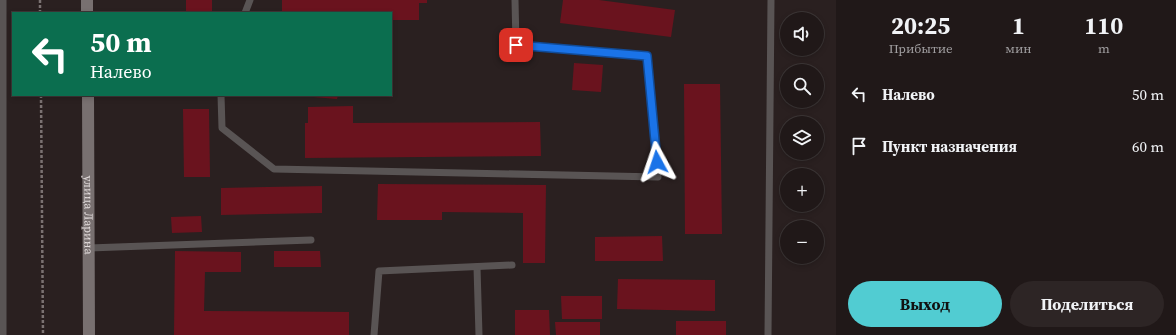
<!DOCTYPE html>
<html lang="ru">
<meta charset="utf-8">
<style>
:root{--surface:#201818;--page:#2d2525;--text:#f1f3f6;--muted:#a2a0a2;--line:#3d3737;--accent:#51ccd2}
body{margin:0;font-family:"Source Serif 4",serif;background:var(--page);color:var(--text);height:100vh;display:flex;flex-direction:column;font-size:15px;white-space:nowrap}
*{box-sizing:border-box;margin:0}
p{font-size:13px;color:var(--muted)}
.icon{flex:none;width:22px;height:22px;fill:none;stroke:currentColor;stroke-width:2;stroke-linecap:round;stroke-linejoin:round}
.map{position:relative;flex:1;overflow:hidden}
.side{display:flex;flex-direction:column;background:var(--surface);width:340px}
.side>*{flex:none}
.hud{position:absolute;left:12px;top:12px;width:380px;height:84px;border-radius:0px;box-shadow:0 2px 6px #0003,0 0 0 1px var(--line);background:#0b6e4f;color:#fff;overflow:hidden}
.controls{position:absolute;left:780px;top:12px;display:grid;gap:8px}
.controls a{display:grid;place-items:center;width:44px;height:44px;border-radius:50%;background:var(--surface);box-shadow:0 2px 6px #0003,0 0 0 1px var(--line);font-size:20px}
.pin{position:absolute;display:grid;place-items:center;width:34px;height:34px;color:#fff;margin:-17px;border-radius:8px;box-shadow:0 2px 6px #0006}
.me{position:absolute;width:44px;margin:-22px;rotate:355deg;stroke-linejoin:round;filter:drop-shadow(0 0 3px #0008)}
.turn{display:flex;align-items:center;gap:14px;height:84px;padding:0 12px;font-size:18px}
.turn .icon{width:52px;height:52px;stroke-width:2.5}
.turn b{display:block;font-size:28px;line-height:34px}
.eta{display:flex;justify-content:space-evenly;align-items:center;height:68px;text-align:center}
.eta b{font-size:24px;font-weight:700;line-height:28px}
.action{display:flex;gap:8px;margin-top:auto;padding:8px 12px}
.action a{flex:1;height:46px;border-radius:24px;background:var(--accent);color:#111;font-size:16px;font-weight:700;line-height:46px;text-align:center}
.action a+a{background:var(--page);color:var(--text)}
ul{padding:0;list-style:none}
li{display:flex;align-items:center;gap:12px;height:52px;padding:0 12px}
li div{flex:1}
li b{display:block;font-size:15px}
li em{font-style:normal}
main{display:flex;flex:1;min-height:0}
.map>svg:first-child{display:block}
.building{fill:#6a131e}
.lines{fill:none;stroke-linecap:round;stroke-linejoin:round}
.path{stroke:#7b7272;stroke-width:2.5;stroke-dasharray:3 2;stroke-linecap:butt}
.lane{stroke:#595454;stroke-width:7}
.secondary{stroke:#787070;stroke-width:12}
.route-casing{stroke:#114b97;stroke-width:10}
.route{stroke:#1a73e8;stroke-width:7}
.labels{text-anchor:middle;stroke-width:4;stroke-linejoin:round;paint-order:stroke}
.street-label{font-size:12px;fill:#e1dada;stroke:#2a2020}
</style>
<main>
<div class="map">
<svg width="836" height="335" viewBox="0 0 836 335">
<rect width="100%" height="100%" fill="#2a2020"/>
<g class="building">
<rect x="186" y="0" width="26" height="13"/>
<path d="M 282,0 L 427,0 L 427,3 L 419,3 L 419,20 L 391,20 L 391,13 L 282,13 Z"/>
<path d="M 563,0 L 599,0 L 675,10 L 671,37 L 560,23 Z"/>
<path d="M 574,63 L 603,65 L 601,92 L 572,90 Z"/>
<path d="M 684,84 L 720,84 L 722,234 L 685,234 Z"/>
<path d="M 314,95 L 338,95 L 337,99 L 313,97 Z"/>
<path d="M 353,106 L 353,123 L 540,122 L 541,156 L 305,158 L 305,123 L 308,123 L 308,107 Z"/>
<path d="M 183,109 L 209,109 L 210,177 L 184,177 Z"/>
<path d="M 378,184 L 546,185 L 545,263 L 523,263 L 523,213 L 442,212 L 442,220 L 377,220 Z"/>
<path d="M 322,186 L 322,213 L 221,215 L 221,188 Z"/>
<path d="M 201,216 L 202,232 L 172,233 L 171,217 Z"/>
<path d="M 662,236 L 663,261 L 595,261 L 595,237 Z"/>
<path d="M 175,251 L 241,252 L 241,272 L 205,272 L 204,311 L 349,312 L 349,335 L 174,335 Z"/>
<path d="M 274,251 L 320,251 L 321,267 L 274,267 Z"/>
<path d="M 618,279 L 715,280 L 715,311 L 617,309 Z"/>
<path d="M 561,296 L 602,296 L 602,319 L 562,319 Z"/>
<path d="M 515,310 L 549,310 L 550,335 L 515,335 Z"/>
<rect x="676" y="321" width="50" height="14"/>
<path d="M 555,322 L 600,322 L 600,335 L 556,335 Z"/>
</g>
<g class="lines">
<g class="path">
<path d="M 40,0 L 40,13"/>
<path d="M 41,95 L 43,335"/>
</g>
<g class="lane">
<path d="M 3,0 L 3,335"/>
<path d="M 245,13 L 250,0"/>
<path d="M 221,95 L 222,128 L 274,169 L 658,177 L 647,56 L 516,45 L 515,0"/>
<path d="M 89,248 L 311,240"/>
<path d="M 477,267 L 479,335"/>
<path d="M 374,335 L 379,271 L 512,265"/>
<path d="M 768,335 L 771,0"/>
</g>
<g class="secondary">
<path d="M 87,0 L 87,13"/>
<path id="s1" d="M 88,95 L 89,335"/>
</g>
</g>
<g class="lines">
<defs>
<path id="route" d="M 516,45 L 647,56 L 657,162"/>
</defs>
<use href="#route" class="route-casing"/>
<use href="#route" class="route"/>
</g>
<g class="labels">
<g class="street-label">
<text dy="4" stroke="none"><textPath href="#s1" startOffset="120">улица Ларина</textPath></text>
</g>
</g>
</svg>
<div class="controls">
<a><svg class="icon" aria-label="sound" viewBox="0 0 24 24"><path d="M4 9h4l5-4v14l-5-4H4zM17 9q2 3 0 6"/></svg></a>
<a><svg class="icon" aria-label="search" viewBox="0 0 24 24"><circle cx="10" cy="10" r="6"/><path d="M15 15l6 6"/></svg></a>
<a><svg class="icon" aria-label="layers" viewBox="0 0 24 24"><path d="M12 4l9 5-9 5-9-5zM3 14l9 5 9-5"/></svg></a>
<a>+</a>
<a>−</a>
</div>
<div class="pin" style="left:516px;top:45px;background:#d93025"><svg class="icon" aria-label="arrive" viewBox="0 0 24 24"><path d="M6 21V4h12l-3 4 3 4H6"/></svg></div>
<svg class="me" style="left:657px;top:162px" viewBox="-20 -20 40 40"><path d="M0-17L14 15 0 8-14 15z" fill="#1a73e8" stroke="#fff" stroke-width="4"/></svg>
<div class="hud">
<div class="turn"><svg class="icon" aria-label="left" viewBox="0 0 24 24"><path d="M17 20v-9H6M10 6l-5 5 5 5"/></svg><div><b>50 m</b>Налево</div></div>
</div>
</div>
<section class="side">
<div class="eta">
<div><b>20:25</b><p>Прибытие</p></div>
<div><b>1</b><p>мин</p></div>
<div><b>110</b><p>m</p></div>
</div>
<ul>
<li><svg class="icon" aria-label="left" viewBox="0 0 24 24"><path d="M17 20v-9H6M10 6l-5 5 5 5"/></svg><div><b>Налево</b></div><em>50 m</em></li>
<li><svg class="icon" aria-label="arrive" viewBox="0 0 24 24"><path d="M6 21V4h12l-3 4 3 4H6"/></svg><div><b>Пункт назначения</b></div><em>60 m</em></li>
</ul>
<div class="action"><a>Выход</a><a>Поделиться</a></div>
</section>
</main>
